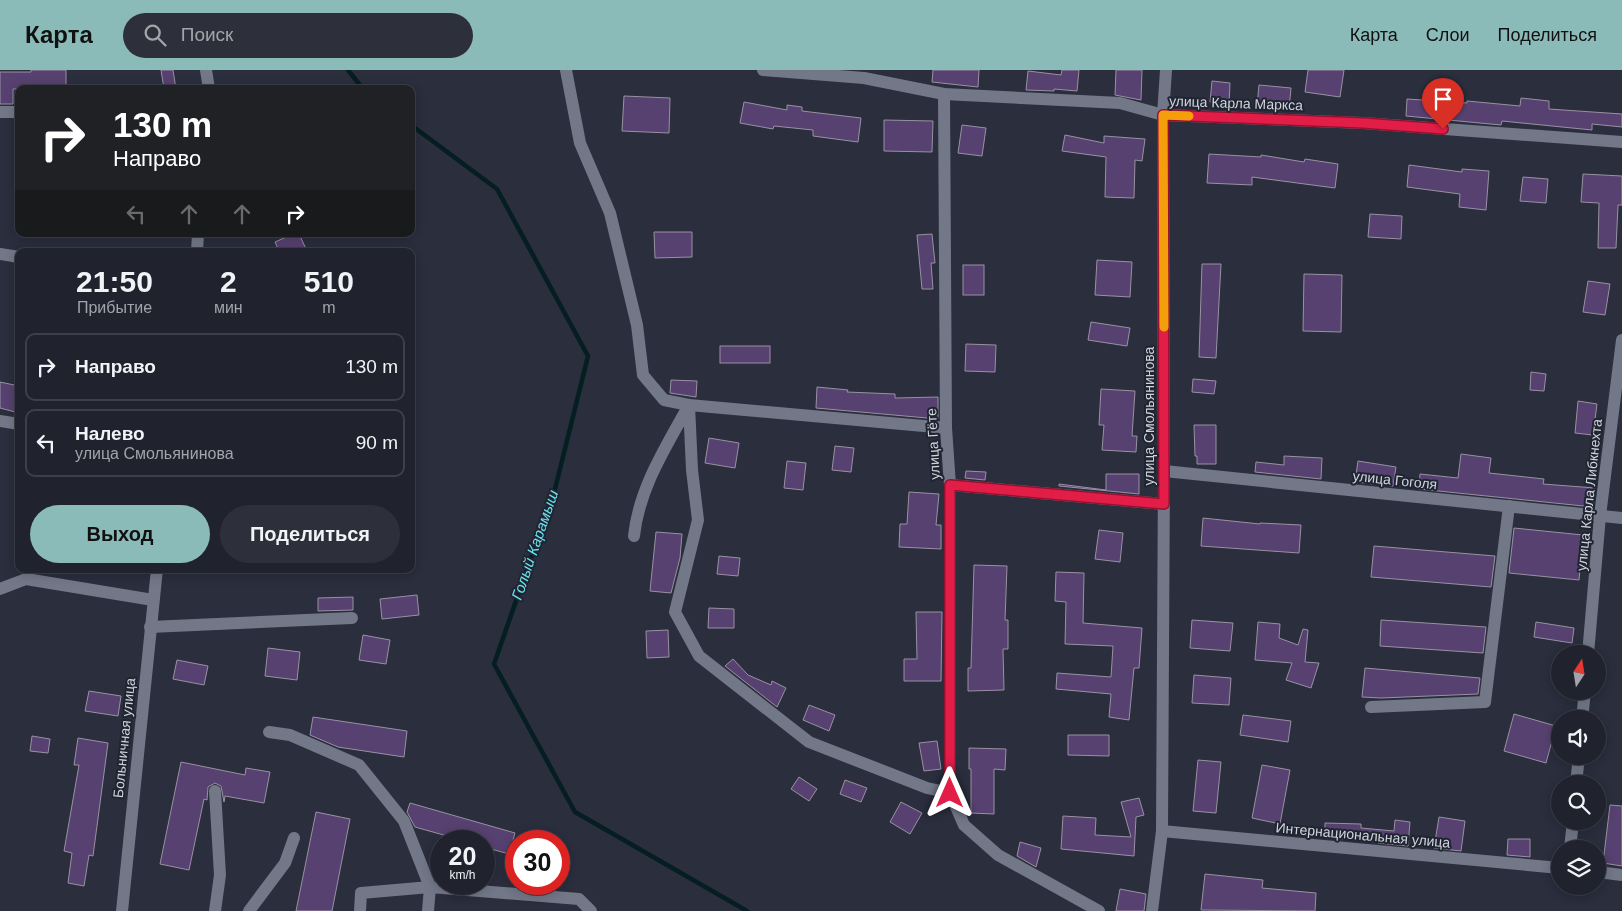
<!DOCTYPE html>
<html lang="ru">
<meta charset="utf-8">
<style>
:root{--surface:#20222e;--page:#2d2f3a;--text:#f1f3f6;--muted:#a2a4aa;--line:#3d3f4a;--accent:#8bbbb9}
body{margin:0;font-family:Helvetica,sans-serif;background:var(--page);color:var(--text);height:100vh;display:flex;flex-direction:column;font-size:19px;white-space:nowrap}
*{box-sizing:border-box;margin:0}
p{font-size:16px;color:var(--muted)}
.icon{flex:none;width:28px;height:28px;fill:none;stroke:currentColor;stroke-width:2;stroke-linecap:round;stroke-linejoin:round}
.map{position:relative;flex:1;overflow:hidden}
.panel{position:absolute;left:15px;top:178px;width:400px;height:325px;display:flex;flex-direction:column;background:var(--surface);border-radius:10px;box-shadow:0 2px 12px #0003,0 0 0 1px var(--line)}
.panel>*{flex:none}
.guide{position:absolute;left:15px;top:15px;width:400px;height:152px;border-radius:10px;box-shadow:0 2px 12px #0003,0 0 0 1px var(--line);background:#202124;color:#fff;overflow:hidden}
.needle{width:32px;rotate:12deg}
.fabs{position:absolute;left:1551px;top:575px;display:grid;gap:10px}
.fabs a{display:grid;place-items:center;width:55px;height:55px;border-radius:50%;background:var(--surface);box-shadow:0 2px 12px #0003,0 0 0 1px var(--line);font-size:25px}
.speed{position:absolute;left:430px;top:760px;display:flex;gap:10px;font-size:25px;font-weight:700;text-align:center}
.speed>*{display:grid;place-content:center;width:65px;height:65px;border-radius:50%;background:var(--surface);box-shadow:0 2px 12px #0003,0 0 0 1px var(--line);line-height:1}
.speed small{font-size:12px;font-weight:400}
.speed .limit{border:8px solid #d22;background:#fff;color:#111}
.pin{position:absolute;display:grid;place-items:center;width:42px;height:42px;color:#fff;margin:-51px -21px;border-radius:50% 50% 50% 0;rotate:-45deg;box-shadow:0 0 5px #0007}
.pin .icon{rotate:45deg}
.me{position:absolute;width:55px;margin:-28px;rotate:0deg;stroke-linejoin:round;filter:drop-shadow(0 0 4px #0008)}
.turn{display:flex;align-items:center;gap:18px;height:105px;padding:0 15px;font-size:22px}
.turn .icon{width:65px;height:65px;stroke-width:2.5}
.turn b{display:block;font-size:35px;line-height:42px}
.lanes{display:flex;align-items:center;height:48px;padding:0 15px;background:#0003;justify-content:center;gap:25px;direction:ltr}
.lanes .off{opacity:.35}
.eta{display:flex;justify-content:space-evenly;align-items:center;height:85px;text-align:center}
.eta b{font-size:30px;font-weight:800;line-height:35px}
.action{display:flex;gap:10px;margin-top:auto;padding:10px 15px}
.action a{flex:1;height:58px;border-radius:30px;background:var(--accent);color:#111;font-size:20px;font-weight:800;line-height:58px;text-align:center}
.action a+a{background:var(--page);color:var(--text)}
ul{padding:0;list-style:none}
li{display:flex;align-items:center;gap:15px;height:68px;margin:0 10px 8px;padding:0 5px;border:2px solid var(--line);border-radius:10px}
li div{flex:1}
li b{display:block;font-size:19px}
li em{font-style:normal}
header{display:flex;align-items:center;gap:30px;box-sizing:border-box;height:70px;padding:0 25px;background:var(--accent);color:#111}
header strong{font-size:24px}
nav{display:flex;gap:28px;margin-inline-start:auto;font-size:18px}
.search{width:350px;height:45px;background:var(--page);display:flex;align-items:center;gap:12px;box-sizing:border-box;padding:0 18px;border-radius:28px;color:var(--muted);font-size:19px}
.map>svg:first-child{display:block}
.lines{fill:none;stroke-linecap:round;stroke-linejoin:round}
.stream{stroke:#051e21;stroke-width:4.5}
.building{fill:#574170;stroke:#9991a3}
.minor{stroke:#737889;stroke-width:12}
.route-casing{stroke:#92132f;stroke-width:12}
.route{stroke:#e11d48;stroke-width:9}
.slow{stroke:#f59e0b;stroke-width:9}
.labels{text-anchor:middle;stroke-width:4;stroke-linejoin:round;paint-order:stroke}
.street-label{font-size:14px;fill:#d1d4dd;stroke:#202532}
.water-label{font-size:15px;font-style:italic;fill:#6ae2f0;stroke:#202532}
</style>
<header>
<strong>Карта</strong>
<div class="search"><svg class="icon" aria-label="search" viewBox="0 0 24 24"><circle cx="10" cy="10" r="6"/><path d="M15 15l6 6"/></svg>Поиск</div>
<nav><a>Карта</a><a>Слои</a><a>Поделиться</a></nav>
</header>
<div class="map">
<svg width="1622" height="841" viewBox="0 0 1622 841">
<rect width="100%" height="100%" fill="#2a2e3d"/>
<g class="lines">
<g class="stream">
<path d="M 348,0 L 363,19"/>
<path d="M 411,55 L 497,119 L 588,286 L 555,419 L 494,594 L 575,742 L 747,841"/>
</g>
</g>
<g class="building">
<path d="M 31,0 L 66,0 L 66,19 L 13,19 L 13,34 L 0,34 L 0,2 L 31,2 Z"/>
<path d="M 161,0 L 173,0 L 176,19 L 164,19 Z"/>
<path d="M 933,0 L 979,0 L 978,17 L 932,12 Z"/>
<path d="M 1062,0 L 1079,0 L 1077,21 L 1054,19 L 1054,21 L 1026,20 L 1028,1 L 1061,5 Z"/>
<path d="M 1116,0 L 1142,0 L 1141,30 L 1115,25 Z"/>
<path d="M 1308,0 L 1344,0 L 1340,27 L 1305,22 Z"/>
<path d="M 1212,11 L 1230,13 L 1229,34 L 1210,32 Z"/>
<path d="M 1259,15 L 1291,18 L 1289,39 L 1257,36 Z"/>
<path d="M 624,26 L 670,28 L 669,63 L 622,61 Z"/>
<path d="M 1521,28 L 1549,31 L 1549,39 L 1622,44 L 1622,57 L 1592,54 L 1592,60 L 1502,51 L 1501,55 L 1406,46 L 1407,29 L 1467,33 L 1467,31 L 1520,36 Z"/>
<path d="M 744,32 L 787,40 L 787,35 L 802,37 L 802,41 L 861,48 L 858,72 L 813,66 L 813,60 L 774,56 L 773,59 L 740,53 Z"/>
<path d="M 884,50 L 933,51 L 932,82 L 884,81 Z"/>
<path d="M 962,55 L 986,58 L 982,86 L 958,83 Z"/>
<path d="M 1065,65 L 1104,73 L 1104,66 L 1145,69 L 1142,91 L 1135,90 L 1134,128 L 1105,127 L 1106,87 L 1062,81 Z"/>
<path d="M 1209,84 L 1261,87 L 1261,85 L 1304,92 L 1305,89 L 1338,94 L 1335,118 L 1252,107 L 1252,115 L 1207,113 Z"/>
<path d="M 1409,95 L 1462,102 L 1462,99 L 1489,101 L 1486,140 L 1459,137 L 1460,124 L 1407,117 Z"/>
<path d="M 1583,104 L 1622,106 L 1622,135 L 1618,135 L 1616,178 L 1598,178 L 1599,133 L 1581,132 Z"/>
<path d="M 1523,107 L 1548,109 L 1546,133 L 1520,131 Z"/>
<path d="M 1370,144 L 1402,146 L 1401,169 L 1368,167 Z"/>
<path d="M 654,162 L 692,162 L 692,187 L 655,188 Z"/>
<path d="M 293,164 L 299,164 L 307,181 L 279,181 L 275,172 Z"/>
<path d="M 932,164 L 935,193 L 931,193 L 933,219 L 922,219 L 917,165 Z"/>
<path d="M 1097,190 L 1132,192 L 1130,227 L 1095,225 Z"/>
<path d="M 1202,194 L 1221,194 L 1216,288 L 1199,287 Z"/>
<rect x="963" y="195" width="21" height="30"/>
<path d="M 1304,204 L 1342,205 L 1341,262 L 1303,261 Z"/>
<path d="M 1588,211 L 1610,214 L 1605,245 L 1583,242 Z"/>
<path d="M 1091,252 L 1130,258 L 1127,276 L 1088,270 Z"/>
<path d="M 966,274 L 996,275 L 995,302 L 965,301 Z"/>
<rect x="720" y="276" width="50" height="17"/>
<path d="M 1531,302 L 1546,304 L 1544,321 L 1530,320 Z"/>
<path d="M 1193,309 L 1216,311 L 1214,324 L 1192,322 Z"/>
<path d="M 671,310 L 697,311 L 696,327 L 670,323 Z"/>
<path d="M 0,312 L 19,316 L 19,343 L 0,338 Z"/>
<path d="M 817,317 L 848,320 L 847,322 L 895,324 L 895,328 L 938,327 L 938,349 L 816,338 Z"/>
<path d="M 1101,319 L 1135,321 L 1132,366 L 1137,366 L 1136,382 L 1102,380 L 1104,355 L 1099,355 Z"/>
<path d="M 1578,331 L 1597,334 L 1593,365 L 1575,363 Z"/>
<path d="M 1194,355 L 1216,355 L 1216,394 L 1197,394 L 1197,386 L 1195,386 Z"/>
<path d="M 709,368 L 739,373 L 735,398 L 705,393 Z"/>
<path d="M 835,376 L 854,378 L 851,402 L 832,400 Z"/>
<path d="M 1461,384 L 1491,388 L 1489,403 L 1544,409 L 1543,414 L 1595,418 L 1593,437 L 1419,419 L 1420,404 L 1458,408 Z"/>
<path d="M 1284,386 L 1322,388 L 1321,409 L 1255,402 L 1256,392 L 1284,395 Z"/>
<path d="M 787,391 L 806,393 L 803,420 L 784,418 Z"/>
<path d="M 1358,391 L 1396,397 L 1393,416 L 1355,412 Z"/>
<path d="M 966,401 L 986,402 L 985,410 L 965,408 Z"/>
<path d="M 1106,404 L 1139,404 L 1139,424 L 1059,416 L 1059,414 L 1106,420 Z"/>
<path d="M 909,422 L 939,424 L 936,455 L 941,455 L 941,479 L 899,477 L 900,454 L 907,454 Z"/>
<path d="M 1203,448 L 1260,454 L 1260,453 L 1301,455 L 1299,483 L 1201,476 Z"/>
<path d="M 1514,458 L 1583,465 L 1579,510 L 1509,503 Z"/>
<path d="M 1099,460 L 1123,463 L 1120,492 L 1095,489 Z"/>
<path d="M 656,462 L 682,464 L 680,488 L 671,523 L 650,521 Z"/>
<path d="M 1374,476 L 1495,486 L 1491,517 L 1371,507 Z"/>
<path d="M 719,486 L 740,488 L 738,506 L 717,504 Z"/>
<path d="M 974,495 L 1007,496 L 1005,550 L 1008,550 L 1008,579 L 1003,579 L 1004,620 L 968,621 L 968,598 L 971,598 Z"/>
<path d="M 1056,502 L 1084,503 L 1083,553 L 1142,558 L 1139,598 L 1134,598 L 1129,650 L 1109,647 L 1111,624 L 1056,619 L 1057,603 L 1111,607 L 1113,576 L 1065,574 L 1066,532 L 1055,531 Z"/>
<path d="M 417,525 L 419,545 L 382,549 L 380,529 Z"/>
<path d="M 353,527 L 353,540 L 318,541 L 318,528 Z"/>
<path d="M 709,538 L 734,539 L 734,558 L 708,558 Z"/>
<path d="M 916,542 L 942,542 L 941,611 L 904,611 L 904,589 L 917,589 Z"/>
<path d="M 1192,550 L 1233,553 L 1230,581 L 1190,578 Z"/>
<path d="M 1381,550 L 1486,557 L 1483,583 L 1380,576 Z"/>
<path d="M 1258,552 L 1280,554 L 1279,568 L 1298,575 L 1303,559 L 1308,560 L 1305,592 L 1319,593 L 1311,618 L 1286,610 L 1292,593 L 1255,590 Z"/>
<path d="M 1536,552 L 1574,558 L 1572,573 L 1534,567 Z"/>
<path d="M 668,560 L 669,587 L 647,588 L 646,561 Z"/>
<path d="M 363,565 L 390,570 L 386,594 L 359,590 Z"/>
<path d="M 268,578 L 300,582 L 297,610 L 265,606 Z"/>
<path d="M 733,589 L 748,605 L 771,615 L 772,611 L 786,618 L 777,637 L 725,596 Z"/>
<path d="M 177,590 L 208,596 L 204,615 L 173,609 Z"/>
<path d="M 1365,598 L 1480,608 L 1478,624 L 1381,628 L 1362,627 Z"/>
<path d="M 1194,605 L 1231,608 L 1229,635 L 1192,633 Z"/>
<path d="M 89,621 L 121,626 L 118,646 L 85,641 Z"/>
<path d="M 809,635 L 835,645 L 829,661 L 803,650 Z"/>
<path d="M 1514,644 L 1556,656 L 1546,693 L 1504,681 Z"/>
<path d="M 1243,645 L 1291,651 L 1288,672 L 1240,665 Z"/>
<path d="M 313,647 L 407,661 L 404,687 L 338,677 L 310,665 Z"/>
<path d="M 1068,665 L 1109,665 L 1109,686 L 1068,685 Z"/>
<path d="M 32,666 L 50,669 L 48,683 L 30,681 Z"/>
<path d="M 78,668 L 108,673 L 93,786 L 89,785 L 84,816 L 68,813 L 72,783 L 64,781 L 79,695 L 74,695 Z"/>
<path d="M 937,671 L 941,699 L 924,701 L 919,673 Z"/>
<path d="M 969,678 L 1006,679 L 1005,700 L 994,699 L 994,744 L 971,743 L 971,699 L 969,699 Z"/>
<path d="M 1198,690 L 1221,692 L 1216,743 L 1193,741 Z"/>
<path d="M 181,692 L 245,705 L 246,698 L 270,702 L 264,733 L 225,726 L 224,732 L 221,716 L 215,713 L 208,717 L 207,730 L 204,729 L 189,800 L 160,794 Z"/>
<path d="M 1262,695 L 1290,700 L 1280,754 L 1252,748 Z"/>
<path d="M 799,707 L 817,719 L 809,731 L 791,719 Z"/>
<path d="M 845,710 L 867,718 L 861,732 L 840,724 Z"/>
<path d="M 1139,728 L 1144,745 L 1136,747 L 1134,786 L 1061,779 L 1063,746 L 1096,748 L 1095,765 L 1131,767 L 1121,732 Z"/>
<path d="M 901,732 L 922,743 L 910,764 L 890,752 Z"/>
<path d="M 410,733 L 515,763 L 509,784 L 484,777 L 484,771 L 465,771 L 415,757 L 407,742 Z"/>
<path d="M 1610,735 L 1622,736 L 1622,796 L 1603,793 Z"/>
<path d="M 316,742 L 350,749 L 332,841 L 296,841 Z"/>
<path d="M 1439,747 L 1465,751 L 1461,781 L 1434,778 Z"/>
<path d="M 1395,750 L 1410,752 L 1408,776 L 1378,773 L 1379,771 L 1325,768 L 1325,753 L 1361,754 L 1361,758 L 1394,761 Z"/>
<path d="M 1508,769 L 1530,769 L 1530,787 L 1507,785 Z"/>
<path d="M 1020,772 L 1041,778 L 1036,797 L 1017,786 Z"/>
<path d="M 1205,804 L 1263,810 L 1262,818 L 1316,823 L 1315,841 L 1201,840 Z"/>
<path d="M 1120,819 L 1146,824 L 1144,841 L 1116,841 Z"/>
</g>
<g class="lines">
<g class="minor">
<path d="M 206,0 L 209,19"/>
<path d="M 566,0 L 580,73 L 610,143 L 637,255 L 643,305 L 664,330 L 689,335 L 946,358"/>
<path d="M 763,0 L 864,8 L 944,24 L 1120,33 L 1163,45 L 1363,53 L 1622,72"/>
<path d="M 944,24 L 946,358 L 950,415 L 950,723 L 964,755 L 998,785 L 1099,841"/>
<path d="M 0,42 L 19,42"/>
<path d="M 197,181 L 198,164"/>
<path d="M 0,184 L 19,187"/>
<path d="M 689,335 L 692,400 L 698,450 L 675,542 L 699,586 L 809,672 L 927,718 L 950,723"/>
<path d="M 0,351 L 19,354"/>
<path d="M 1164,401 L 1622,448"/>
<path d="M 950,415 L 1164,434"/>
<path d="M 634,466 C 639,418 666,377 689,335"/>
<path d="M 0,519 L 26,509 L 153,530"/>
<path d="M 150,557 L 352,548"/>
<path d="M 1588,584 L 1600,446 L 1622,270"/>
<path d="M 1371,637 L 1485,632 L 1509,436"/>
<path d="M 1582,649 L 1585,621"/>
<path d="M 269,662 L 290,665 L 359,695 L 404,751 L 430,817 L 579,829 L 591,841"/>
<path d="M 1576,714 L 1579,686"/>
<path d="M 1162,761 L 1560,798"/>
<path d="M 1570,779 L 1573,751"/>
<path d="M 1598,802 L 1622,805"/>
<path d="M 122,841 L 157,499"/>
<path d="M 215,841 L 220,805 L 215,721"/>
<path d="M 249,841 L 285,793 L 294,768"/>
<path d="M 360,841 L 361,823 L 430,817 L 428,841"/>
<path d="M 1152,841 L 1162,761 L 1164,401 L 1163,45 L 1166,0"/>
</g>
</g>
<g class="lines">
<defs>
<path id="route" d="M 950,723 L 950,415 L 1164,434 L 1163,45 L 1363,53 L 1443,59"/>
</defs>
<use href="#route" class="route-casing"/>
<use href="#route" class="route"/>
<path class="slow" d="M 1164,257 L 1163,45 L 1189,46"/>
</g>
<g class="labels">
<g class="street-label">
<text transform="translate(1236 33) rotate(2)" y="5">улица Карла Маркса</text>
<text transform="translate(1149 346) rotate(-90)" y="5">улица Смольянинова</text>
<text transform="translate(933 374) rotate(-93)" y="5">улица Гёте</text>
<text transform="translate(1395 410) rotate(6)" y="5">улица Гоголя</text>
<text transform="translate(1589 425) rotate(-84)" y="5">улица Карла Либкнехта</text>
<text transform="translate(124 668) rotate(-84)" y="5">Больничная улица</text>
<text transform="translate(1363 765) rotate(5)" y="5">Интернациональная улица</text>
</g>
<g class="water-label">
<text transform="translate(535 475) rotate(-71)" y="5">Голый Карамыш</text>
</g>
</g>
</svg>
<div class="fabs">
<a><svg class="needle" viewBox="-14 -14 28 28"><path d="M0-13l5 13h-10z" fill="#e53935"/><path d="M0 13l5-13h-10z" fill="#a2a4aa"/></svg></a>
<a><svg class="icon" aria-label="sound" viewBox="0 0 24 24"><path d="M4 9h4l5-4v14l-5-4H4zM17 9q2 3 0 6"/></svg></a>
<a><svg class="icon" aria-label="search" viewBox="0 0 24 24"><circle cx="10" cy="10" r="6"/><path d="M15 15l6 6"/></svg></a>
<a><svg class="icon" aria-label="layers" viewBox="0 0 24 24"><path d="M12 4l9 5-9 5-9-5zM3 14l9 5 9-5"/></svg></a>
</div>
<div class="speed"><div>20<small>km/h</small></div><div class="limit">30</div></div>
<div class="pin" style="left:1443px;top:59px;background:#d93025"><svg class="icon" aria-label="arrive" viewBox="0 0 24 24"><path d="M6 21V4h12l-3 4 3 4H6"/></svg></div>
<svg class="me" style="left:950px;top:723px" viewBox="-20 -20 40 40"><path d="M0-17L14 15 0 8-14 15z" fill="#e11d48" stroke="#fff" stroke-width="4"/></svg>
<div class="guide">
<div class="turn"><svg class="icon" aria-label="right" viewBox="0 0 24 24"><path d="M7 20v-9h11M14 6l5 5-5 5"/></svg><div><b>130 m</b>Направо</div></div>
<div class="lanes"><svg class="icon off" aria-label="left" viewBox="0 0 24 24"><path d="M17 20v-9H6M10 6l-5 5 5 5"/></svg><svg class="icon off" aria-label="ahead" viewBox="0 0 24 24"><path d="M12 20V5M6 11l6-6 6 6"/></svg><svg class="icon off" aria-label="ahead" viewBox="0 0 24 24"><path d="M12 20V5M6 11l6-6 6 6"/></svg><svg class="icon" aria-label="right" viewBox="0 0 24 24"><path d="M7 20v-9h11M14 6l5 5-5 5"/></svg></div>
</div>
<section class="panel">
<div class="eta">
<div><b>21:50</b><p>Прибытие</p></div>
<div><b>2</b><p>мин</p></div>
<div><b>510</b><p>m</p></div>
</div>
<ul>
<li><svg class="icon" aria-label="right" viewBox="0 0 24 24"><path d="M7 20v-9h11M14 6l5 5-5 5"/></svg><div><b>Направо</b></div><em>130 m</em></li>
<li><svg class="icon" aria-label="left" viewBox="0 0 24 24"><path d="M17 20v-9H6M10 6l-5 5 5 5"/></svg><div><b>Налево</b><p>улица Смольянинова</p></div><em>90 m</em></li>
</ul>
<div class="action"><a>Выход</a><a>Поделиться</a></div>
</section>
</div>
